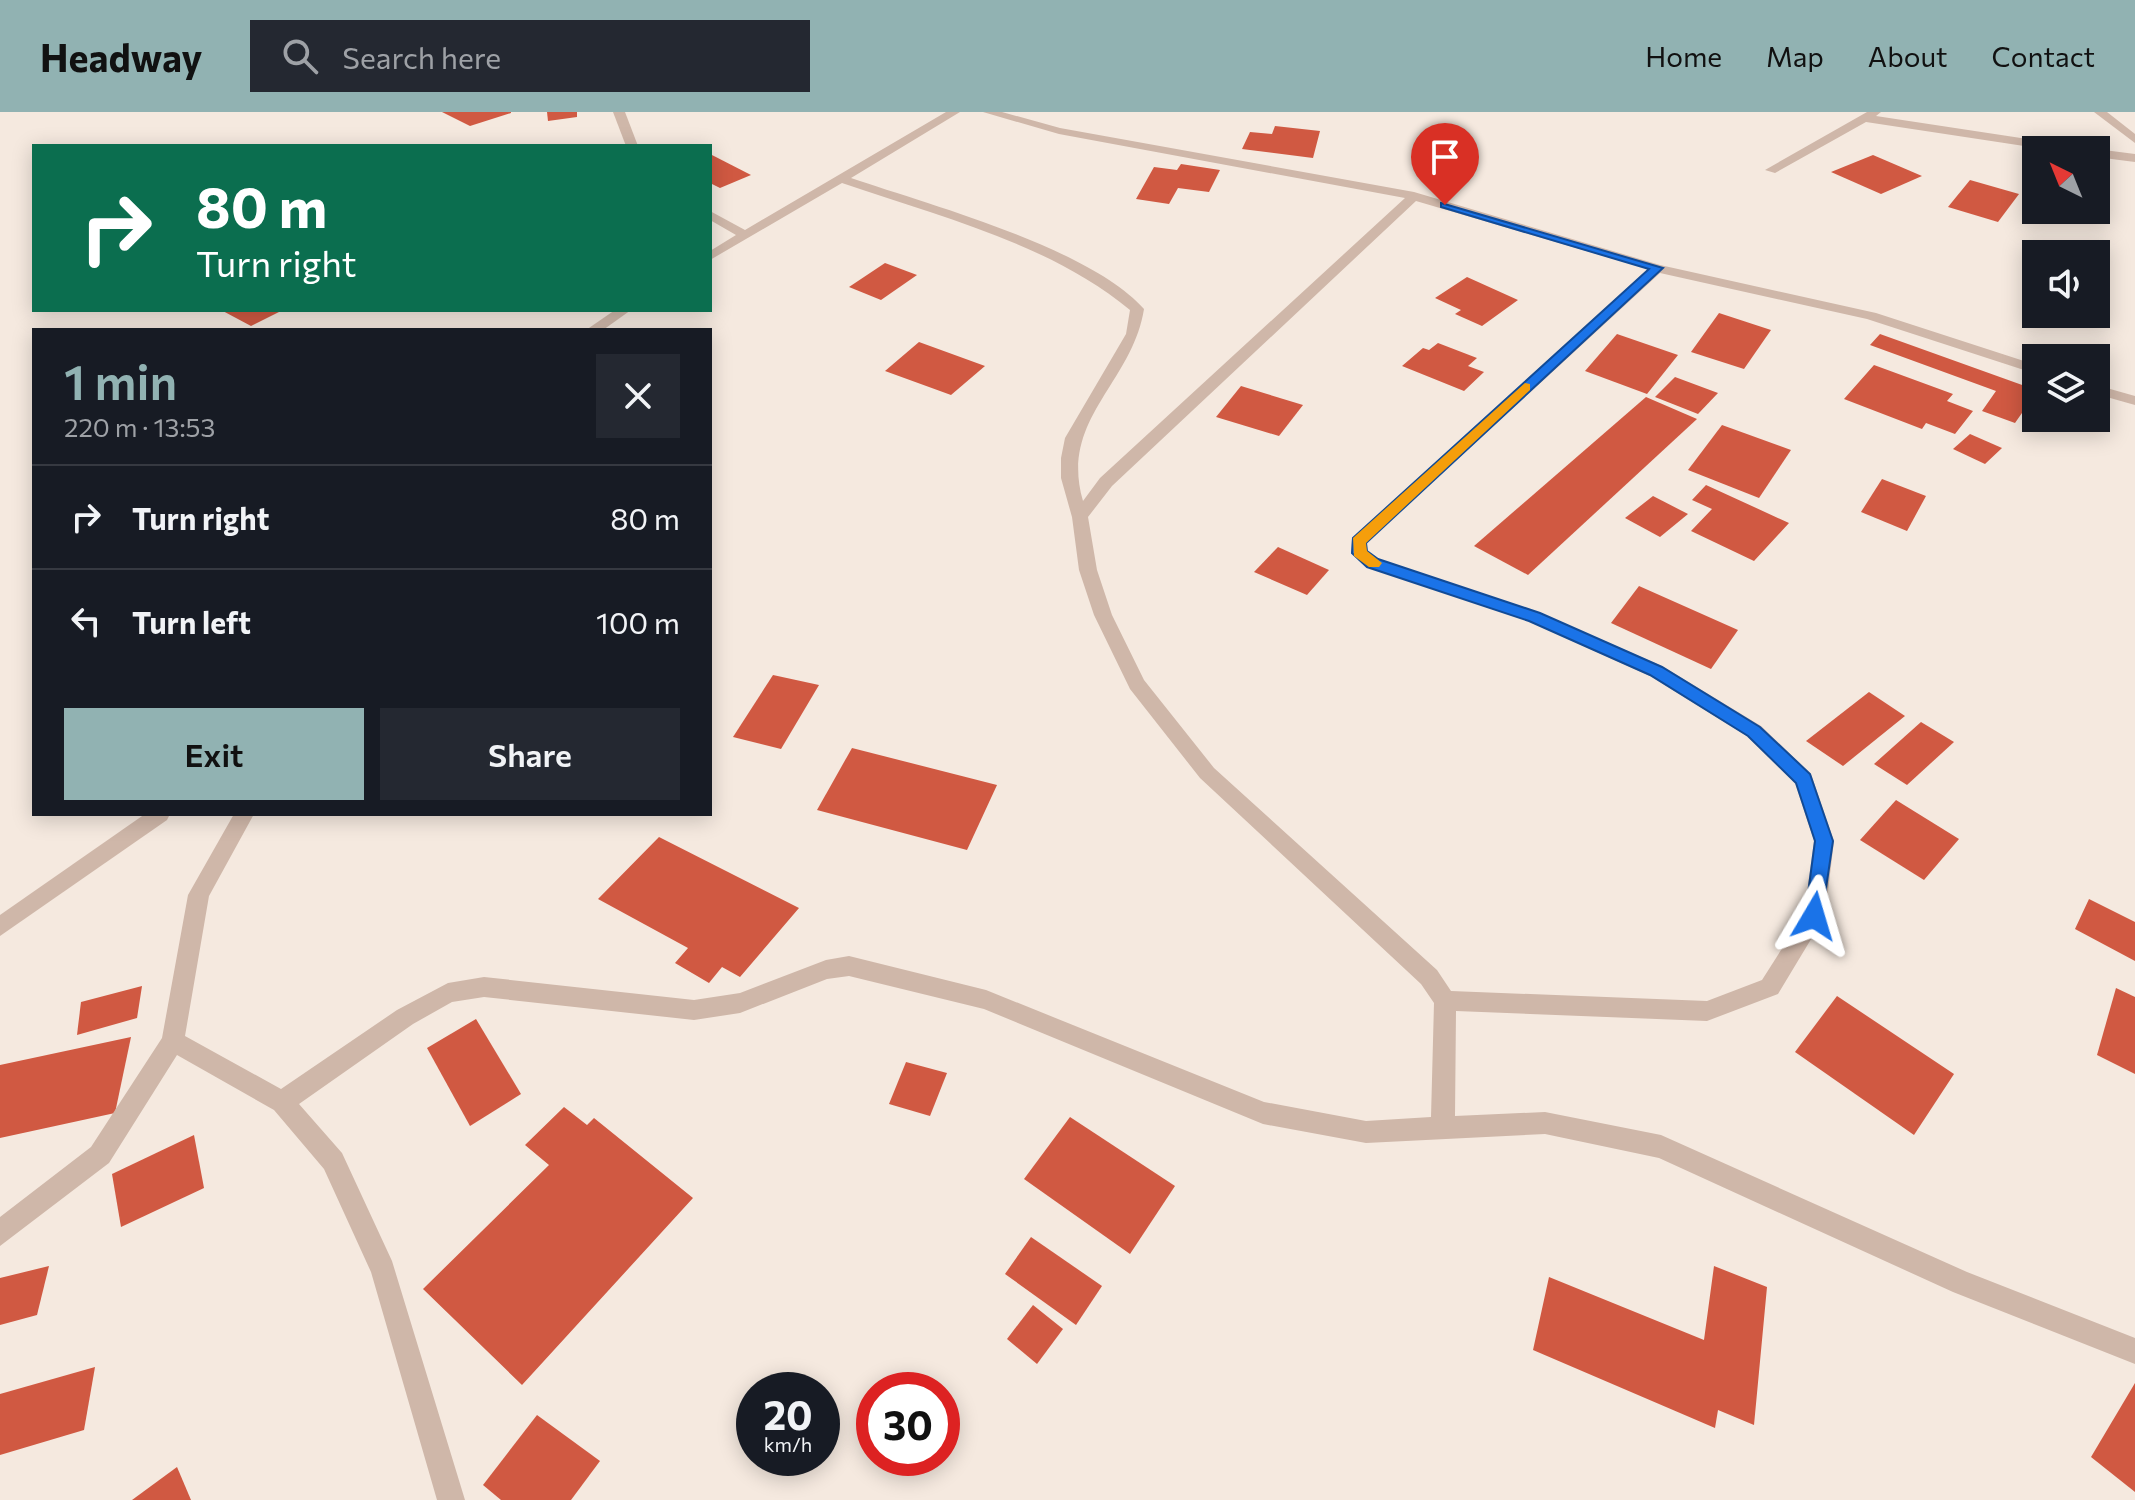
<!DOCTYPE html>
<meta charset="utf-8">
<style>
:root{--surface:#171b24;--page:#242831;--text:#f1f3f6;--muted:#9ea1a6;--line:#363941;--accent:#91b2b2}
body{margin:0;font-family:Commissioner,sans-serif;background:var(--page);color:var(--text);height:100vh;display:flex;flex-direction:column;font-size:30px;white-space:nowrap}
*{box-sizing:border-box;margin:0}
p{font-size:26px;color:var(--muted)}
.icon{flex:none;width:44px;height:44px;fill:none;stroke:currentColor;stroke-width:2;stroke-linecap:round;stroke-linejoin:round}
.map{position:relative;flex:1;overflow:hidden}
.drawer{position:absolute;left:32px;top:216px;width:680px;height:488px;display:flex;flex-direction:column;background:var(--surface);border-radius:0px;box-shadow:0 4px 20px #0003}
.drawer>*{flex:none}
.banner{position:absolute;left:32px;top:32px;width:680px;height:168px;border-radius:0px;box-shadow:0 4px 20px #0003;background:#0b6e4f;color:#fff;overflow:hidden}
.needle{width:52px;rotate:317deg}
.fabs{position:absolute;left:2022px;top:24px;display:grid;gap:16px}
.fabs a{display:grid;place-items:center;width:88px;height:88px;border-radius:0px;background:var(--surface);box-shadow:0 4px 20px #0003;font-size:40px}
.speed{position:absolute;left:736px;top:1260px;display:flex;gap:16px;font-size:40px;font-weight:700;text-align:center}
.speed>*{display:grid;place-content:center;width:104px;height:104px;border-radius:50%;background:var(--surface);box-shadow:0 4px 20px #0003;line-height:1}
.speed small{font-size:20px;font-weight:400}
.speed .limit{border:12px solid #d22;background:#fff;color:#111}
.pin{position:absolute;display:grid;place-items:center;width:68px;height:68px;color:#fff;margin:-82px -34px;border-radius:50% 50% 50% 0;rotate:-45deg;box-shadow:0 0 8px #0007}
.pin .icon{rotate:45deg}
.me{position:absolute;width:88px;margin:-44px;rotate:7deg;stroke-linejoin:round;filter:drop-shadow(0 0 6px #0008)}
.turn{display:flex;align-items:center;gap:28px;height:168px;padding:0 32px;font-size:36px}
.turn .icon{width:104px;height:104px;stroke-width:2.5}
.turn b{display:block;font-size:56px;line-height:68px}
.round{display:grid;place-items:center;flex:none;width:84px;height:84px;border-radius:0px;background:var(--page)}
.summary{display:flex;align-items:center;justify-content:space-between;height:136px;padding:0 32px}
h1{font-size:48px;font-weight:600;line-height:60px;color:var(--accent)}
.button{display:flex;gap:16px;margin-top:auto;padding:16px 32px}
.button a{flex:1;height:92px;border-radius:0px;background:var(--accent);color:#111;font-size:32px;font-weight:600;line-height:92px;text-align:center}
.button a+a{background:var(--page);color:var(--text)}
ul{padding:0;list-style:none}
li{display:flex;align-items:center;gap:24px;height:104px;padding:0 32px;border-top:2px solid var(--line)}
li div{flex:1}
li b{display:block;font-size:30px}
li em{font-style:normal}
header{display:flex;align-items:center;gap:48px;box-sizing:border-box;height:112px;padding:0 40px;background:var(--accent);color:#111}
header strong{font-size:38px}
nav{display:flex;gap:44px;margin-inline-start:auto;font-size:28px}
.search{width:560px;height:72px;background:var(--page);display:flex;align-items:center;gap:20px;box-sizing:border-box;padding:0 28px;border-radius:0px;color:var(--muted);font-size:30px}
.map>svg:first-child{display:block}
.building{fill:#d05942}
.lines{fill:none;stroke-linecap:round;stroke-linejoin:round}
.minor{fill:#cfb7a9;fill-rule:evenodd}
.route{fill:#1a73e8;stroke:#114b97;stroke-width:2}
.slow{fill:#f59e0b}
</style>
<header>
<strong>Headway</strong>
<div class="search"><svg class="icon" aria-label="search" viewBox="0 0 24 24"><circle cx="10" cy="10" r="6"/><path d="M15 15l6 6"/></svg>Search here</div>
<nav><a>Home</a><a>Map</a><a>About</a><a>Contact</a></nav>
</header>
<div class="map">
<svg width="2135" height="1388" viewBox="0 0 2135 1388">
<rect width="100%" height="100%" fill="#f5e9df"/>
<g class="building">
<path d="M 442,0 L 511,0 L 511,1 L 470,14 Z"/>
<path d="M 547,0 L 577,0 L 577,5 L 548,9 Z"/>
<path d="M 1275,14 L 1320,19 L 1313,46 L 1242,37 L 1250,20 L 1272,22 Z"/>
<path d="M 710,42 L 751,63 L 720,76 L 710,71 Z"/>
<path d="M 1873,43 L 1922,64 L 1881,82 L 1831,60 Z"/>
<path d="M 1181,52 L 1220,58 L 1209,80 L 1178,76 L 1169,92 L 1136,87 L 1154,55 L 1177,58 Z"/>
<path d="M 1970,68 L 2019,82 L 1998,110 L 1948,95 Z"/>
<path d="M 885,151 L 917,163 L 881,188 L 849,175 Z"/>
<path d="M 1467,165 L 1518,188 L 1482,214 L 1455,202 L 1461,198 L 1435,186 Z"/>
<path d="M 221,198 L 283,198 L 251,214 Z"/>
<path d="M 1719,201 L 1771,218 L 1744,257 L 1691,240 Z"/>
<path d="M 1617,222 L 1678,243 L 1647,282 L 1585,259 Z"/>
<path d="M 1880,222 L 2036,278 L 2036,281 L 2015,311 L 1982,299 L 1996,279 L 1870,233 Z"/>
<path d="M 919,230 L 985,254 L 951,283 L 885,259 Z"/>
<path d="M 1438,231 L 1477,246 L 1468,254 L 1484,260 L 1464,279 L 1402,254 L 1423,236 L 1429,238 Z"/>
<path d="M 1874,253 L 1953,282 L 1947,289 L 1973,299 L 1955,322 L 1926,311 L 1922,317 L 1844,287 Z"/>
<path d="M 1675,265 L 1718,281 L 1698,302 L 1655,285 Z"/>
<path d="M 1241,274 L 1303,293 L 1279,324 L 1216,305 Z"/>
<path d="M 1646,285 L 1697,307 L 1528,463 L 1474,434 Z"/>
<path d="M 1722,313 L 1791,338 L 1759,386 L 1688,358 Z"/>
<path d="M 1970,322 L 2002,336 L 1985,352 L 1953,337 Z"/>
<path d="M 1882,367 L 1926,384 L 1907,419 L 1861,400 Z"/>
<path d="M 1706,373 L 1789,411 L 1754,449 L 1691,419 L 1712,397 L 1692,388 Z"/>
<path d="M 1653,384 L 1688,402 L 1660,425 L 1625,406 Z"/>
<path d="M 1278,435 L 1329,458 L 1307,483 L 1254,460 Z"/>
<path d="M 1639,474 L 1738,518 L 1711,557 L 1611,511 Z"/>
<path d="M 773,563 L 819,573 L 781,637 L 733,625 Z"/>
<path d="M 1869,580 L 1905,604 L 1843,654 L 1806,629 Z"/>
<path d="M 1921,610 L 1954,630 L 1907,673 L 1874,652 Z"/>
<path d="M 852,636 L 997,673 L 967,738 L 817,698 Z"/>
<path d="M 1896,688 L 1959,727 L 1924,768 L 1860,728 Z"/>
<path d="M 659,725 L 799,796 L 740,865 L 722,855 L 709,871 L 675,851 L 688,836 L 598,787 Z"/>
<path d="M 2089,787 L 2135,810 L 2135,849 L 2075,817 Z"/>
<path d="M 142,874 L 137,906 L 77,923 L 81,890 Z"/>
<path d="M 2116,876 L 2135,885 L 2135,962 L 2097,943 Z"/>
<path d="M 1837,884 L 1954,962 L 1914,1023 L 1795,940 Z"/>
<path d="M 476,907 L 521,982 L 470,1014 L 427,936 Z"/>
<path d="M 131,925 L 115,1001 L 0,1026 L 0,953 Z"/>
<path d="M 906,950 L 947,961 L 930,1004 L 889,992 Z"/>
<path d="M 564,995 L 587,1013 L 594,1006 L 693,1086 L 522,1273 L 423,1177 L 549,1053 L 525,1033 Z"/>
<path d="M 1070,1005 L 1175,1074 L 1130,1142 L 1024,1067 Z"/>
<path d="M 194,1023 L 204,1076 L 121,1115 L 112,1062 Z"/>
<path d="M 1031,1125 L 1102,1174 L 1076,1213 L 1005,1162 Z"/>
<path d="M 49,1154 L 37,1203 L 0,1213 L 0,1166 Z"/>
<path d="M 1714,1154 L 1767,1175 L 1754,1313 L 1718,1298 L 1715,1316 L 1533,1238 L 1549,1165 L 1704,1228 Z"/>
<path d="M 1033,1193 L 1063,1217 L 1037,1252 L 1007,1227 Z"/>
<path d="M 95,1255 L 84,1318 L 0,1343 L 0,1282 Z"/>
<path d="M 2135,1271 L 2135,1380 L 2091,1345 Z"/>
<path d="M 537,1303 L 600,1349 L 571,1388 L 501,1388 L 483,1373 Z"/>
<path d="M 177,1355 L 191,1388 L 132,1388 Z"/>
</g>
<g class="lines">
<g class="minor">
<path d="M 613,0 L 625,0 L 638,34 L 626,34 Z"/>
<path d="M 946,0 L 960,0 L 851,66 C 930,93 1090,136 1144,197 C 1132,272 1059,307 1083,389 L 1100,366 L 1405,86 L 1059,22 L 983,0 L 1002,0 L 1060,16 L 1414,80 L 1660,153 L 1876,201 L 2036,253 L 2036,262 L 1867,207 L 1660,161 L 1366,431 L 1367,439 L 1379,447 L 1540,501 L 1662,554 L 1761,614 L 1811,662 L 1834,729 L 1825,804 L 1778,882 L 1707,909 L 1456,899 L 1455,1004 L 1545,1000 L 1661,1023 L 1967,1160 L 2135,1226 L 2135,1252 L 1953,1180 L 1659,1046 L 1545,1022 L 1366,1031 L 1263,1012 L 984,897 L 849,864 L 827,867 L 740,901 L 694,908 L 484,885 L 452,890 L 413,912 L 299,992 L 342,1041 L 392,1149 L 465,1388 L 437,1388 L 371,1160 L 324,1057 L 274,998 L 177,943 L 109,1051 L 0,1134 L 0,1105 L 91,1035 L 162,926 L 188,783 L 234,702 L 254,702 L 209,784 L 185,924 L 281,977 L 397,898 L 448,871 L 484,865 L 694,888 L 740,881 L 826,848 L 849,844 L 986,878 L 1264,990 L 1366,1009 L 1431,1005 L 1434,891 L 1421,872 L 1200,666 L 1130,577 L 1094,503 L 1079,458 L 1072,405 L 1061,366 L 1061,346 L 1065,326 L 1126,222 L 1130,198 C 1049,131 940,105 842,71 L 710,148 L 710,139 L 736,123 L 710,108 L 710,99 L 745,118 ZM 1416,89 L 1648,157 L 1352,426 L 1351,441 L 1367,455 L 1528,509 L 1650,564 L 1747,624 L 1795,671 L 1814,729 L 1804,802 L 1762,868 L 1707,889 L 1451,879 L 1437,858 L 1214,656 L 1144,568 L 1112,503 L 1097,458 L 1088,405 L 1112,374 Z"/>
<path d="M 1867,0 L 1881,0 L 1876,4 L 2074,34 L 2080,38 L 2051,38 L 1866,10 L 1775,61 L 1765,58 Z"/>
<path d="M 2094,0 L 2107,0 L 2135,22 L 2135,31 Z"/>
<path d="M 2096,37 L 2135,42 L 2135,50 L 2096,45 Z"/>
<path d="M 615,198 L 631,198 L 603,218 L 586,218 Z"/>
<path d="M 2096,273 L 2135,284 L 2135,293 L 2096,282 Z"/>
<path d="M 145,702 L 170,702 L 167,708 L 0,824 L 0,803 Z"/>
</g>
</g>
<path class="route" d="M 1441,91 L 1663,156 L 1366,431 L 1367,439 L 1378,447 L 1540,501 L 1662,555 L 1760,615 L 1810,662 L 1833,729 L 1821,810 L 1808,810 L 1805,804 L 1815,729 L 1796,671 L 1748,624 L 1650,563 L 1529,509 L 1367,455 L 1352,441 L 1353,426 L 1649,157 L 1441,95 Z"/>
<path class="slow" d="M 1525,271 L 1530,272 L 1530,278 L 1366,431 L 1367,439 L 1382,451 L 1379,455 L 1369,455 L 1354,444 L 1353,426 Z"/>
</svg>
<div class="fabs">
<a><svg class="needle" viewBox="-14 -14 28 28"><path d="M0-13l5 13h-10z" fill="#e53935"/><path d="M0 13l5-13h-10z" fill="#9ea1a6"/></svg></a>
<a><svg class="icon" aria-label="sound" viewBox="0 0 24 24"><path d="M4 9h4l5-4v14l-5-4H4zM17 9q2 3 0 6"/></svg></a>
<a><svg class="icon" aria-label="layers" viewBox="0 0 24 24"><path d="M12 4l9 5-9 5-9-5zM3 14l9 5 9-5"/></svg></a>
</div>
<div class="speed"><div>20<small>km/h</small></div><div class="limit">30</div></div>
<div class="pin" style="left:1445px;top:93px;background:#d93025"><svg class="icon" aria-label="arrive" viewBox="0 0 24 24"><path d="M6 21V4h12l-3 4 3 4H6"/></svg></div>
<svg class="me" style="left:1814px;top:804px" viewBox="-20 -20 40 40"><path d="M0-17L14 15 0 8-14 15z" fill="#1a73e8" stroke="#fff" stroke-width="4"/></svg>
<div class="banner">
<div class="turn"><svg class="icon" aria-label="right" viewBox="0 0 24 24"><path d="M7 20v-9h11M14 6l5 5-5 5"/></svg><div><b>80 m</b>Turn right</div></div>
</div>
<section class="drawer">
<div class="summary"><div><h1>1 min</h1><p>220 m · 13:53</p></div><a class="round"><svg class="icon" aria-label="close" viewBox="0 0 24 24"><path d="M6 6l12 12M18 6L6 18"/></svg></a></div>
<ul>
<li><svg class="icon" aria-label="right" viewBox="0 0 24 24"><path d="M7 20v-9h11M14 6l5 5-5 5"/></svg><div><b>Turn right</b></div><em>80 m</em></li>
<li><svg class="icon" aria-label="left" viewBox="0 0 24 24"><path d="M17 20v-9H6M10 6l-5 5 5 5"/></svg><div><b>Turn left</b></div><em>100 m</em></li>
</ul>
<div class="button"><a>Exit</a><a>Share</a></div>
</section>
</div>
